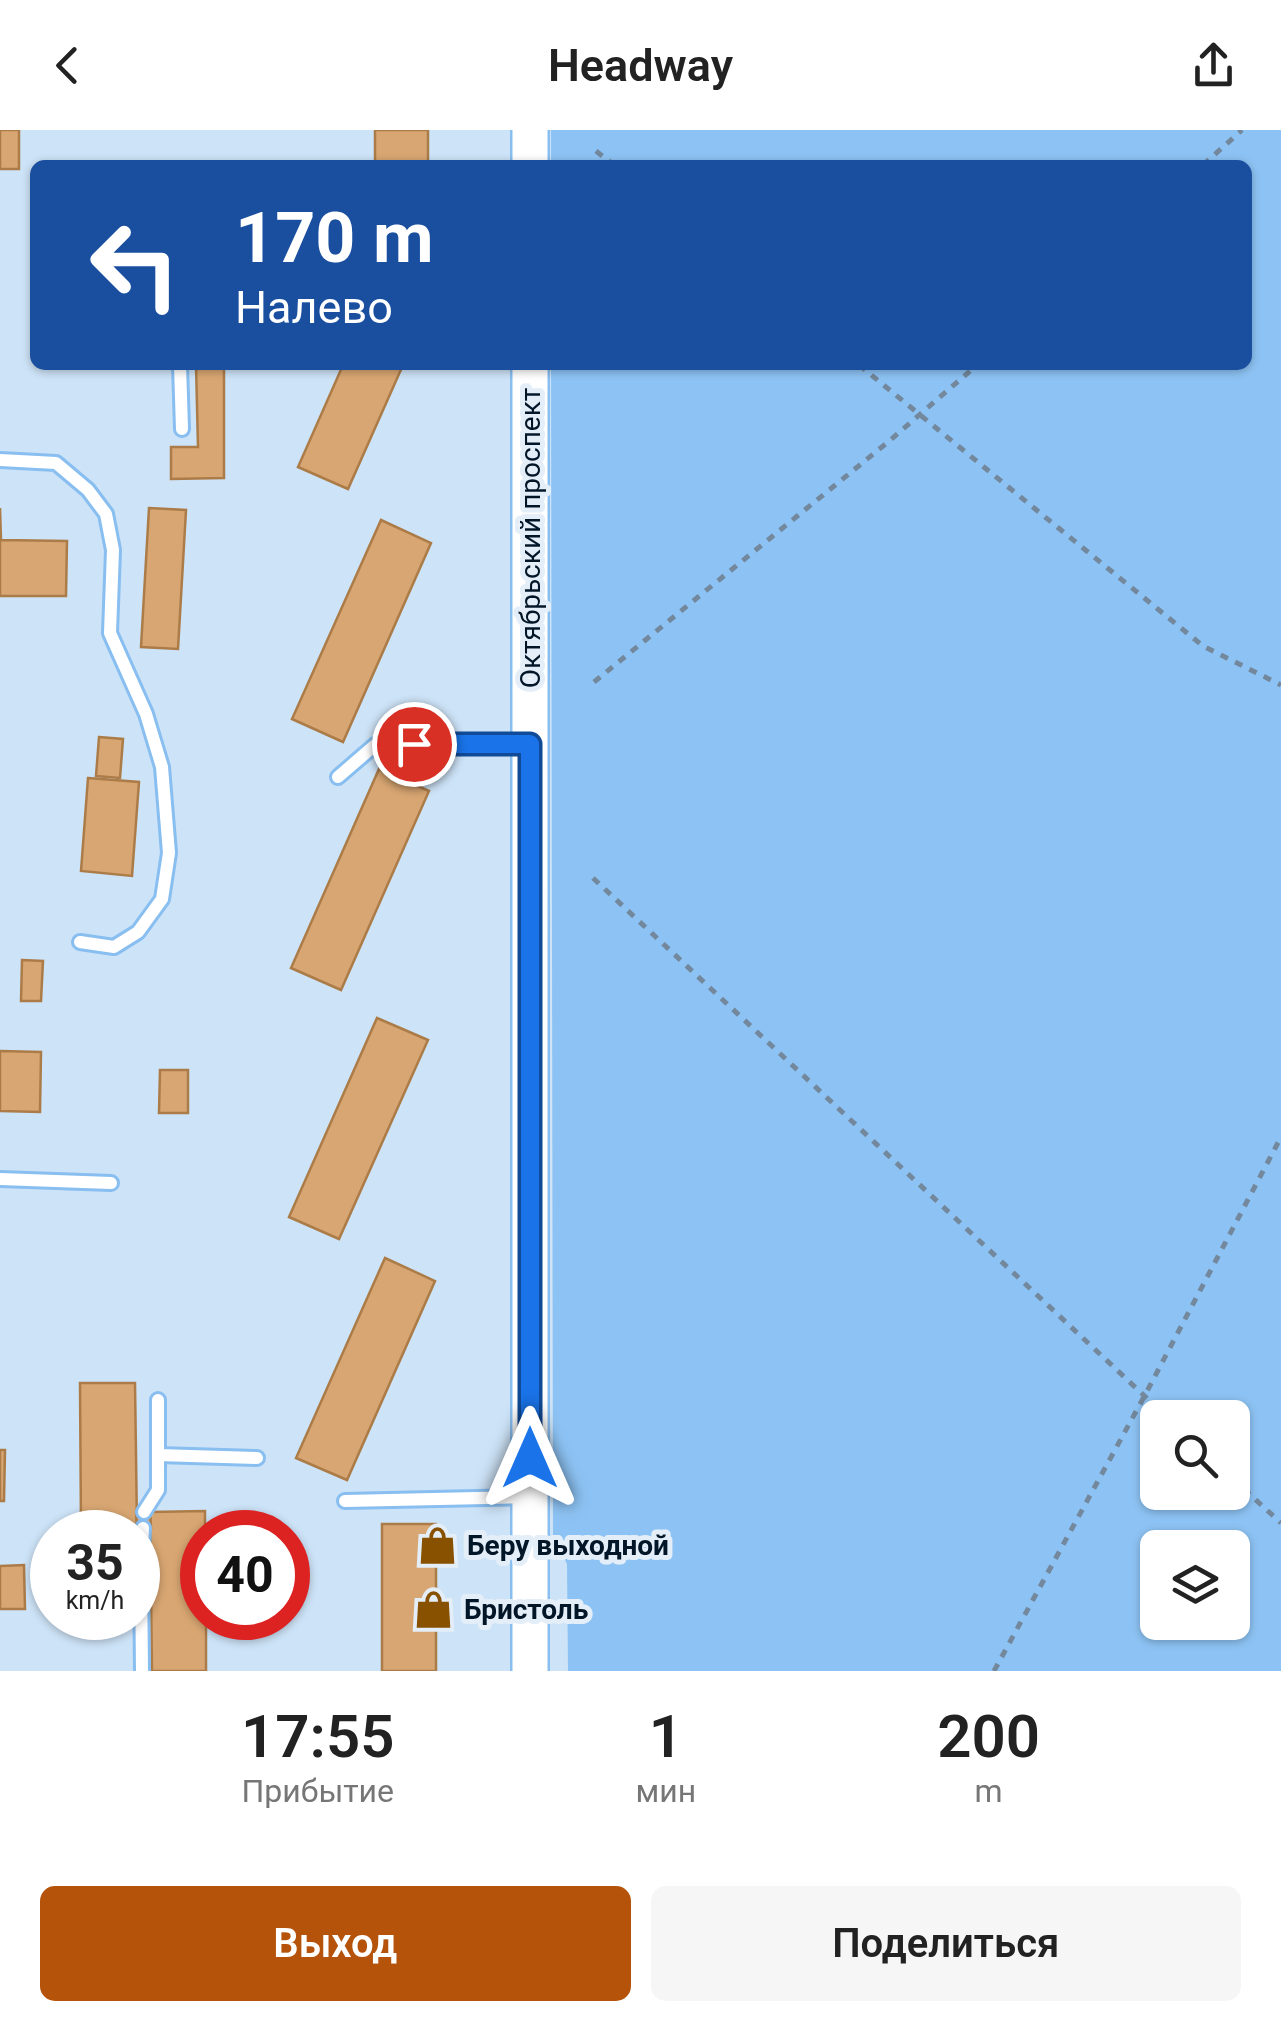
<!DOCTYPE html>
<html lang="ru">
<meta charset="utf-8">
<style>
:root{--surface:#fff;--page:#f6f6f6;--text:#222;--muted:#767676;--accent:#b45309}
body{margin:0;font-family:Roboto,sans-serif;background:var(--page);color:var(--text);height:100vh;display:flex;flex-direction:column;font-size:38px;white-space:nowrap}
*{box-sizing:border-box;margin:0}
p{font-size:32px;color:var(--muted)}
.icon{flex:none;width:55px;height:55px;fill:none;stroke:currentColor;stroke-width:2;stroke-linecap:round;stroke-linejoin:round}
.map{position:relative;height:1541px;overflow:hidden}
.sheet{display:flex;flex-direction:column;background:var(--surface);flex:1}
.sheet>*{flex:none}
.top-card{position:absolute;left:30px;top:30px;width:1222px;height:210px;border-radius:15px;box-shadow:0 2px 8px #0004;background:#1a4fa0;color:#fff;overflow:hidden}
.fabs{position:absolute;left:1140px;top:1270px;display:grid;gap:20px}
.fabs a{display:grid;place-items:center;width:110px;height:110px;border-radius:15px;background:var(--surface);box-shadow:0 2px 8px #0004;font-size:50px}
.speed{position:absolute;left:30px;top:1380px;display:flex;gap:20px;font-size:50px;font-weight:700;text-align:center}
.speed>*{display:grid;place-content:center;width:130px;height:130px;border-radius:50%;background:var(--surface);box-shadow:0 2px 8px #0004;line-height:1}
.speed small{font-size:25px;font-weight:400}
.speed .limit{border:15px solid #d22;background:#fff;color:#111}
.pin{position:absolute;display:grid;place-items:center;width:85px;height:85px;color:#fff;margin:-42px;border:5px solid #fff;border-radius:50%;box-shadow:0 2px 10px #0007}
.me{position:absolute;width:110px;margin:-55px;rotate:0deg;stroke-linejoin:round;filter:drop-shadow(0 0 8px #0008)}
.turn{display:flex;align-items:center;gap:35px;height:210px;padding:0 40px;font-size:45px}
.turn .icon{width:130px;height:130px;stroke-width:2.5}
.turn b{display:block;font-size:70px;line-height:85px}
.eta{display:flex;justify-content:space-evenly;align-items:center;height:170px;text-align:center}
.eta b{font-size:60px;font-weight:600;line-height:70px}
.action{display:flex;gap:20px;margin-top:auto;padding:20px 40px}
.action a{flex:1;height:115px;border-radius:15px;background:var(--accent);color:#fff;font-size:40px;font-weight:600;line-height:115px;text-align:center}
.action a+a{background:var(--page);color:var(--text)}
header{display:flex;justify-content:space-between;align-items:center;height:130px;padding:0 40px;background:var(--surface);font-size:45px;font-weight:600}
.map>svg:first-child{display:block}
.green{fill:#8dc3f4;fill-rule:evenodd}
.building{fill:#d8a672;stroke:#ac7c48;stroke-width:2.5}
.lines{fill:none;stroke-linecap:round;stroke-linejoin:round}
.lane-casing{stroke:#88bef0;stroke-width:18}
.secondary-casing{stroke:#88bef0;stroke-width:40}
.path{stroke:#73889c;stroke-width:5;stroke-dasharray:8 8;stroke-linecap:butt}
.lane{stroke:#fff;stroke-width:12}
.secondary{stroke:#fff;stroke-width:35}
.route-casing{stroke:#114b97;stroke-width:25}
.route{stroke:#1a73e8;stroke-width:18}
.labels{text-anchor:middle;stroke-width:10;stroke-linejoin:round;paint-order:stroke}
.street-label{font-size:28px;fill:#021628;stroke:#e4eef9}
.poi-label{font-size:28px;font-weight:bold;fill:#021628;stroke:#e4eef9;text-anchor:start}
</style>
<header><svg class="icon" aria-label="back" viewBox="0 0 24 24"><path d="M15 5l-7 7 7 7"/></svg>Headway<svg class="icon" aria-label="share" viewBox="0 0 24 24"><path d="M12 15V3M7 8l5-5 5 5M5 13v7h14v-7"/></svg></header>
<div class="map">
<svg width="1281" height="1541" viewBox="0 0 1281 1541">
<rect width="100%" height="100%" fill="#cde3f7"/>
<path class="green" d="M 551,0 L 1281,0 L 1281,1541 L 568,1541 L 567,1434 L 553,1405 L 551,235 L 1248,235 L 1248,35 L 551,35 ZM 1158,1288 L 1232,1288 L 1232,1362 L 1158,1362 ZM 1158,1418 L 1232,1418 L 1232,1492 L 1158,1492 Z"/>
<g class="building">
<rect x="0" y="0" width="19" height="39"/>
<rect x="375" y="0" width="53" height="35"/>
<path d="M 196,235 L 224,235 L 224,348 L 171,349 L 171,317 L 198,317 Z"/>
<path d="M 343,235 L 403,235 L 348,359 L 298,337 Z"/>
<path d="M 0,378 L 1,410 L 67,411 L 66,466 L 0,466 Z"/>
<path d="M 149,378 L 186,380 L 178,519 L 141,517 Z"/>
<path d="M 381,390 L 431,413 L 343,612 L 292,589 Z"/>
<path d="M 99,607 L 123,609 L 120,648 L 96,646 Z"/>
<path d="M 379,639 L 429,661 L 341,860 L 291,838 Z"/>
<path d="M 88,648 L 139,652 L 132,746 L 81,741 Z"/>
<path d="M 22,830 L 43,831 L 41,871 L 21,871 Z"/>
<path d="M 377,888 L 428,910 L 339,1109 L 289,1087 Z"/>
<path d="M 0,921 L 41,922 L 40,982 L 0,981 Z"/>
<path d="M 160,940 L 188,940 L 188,983 L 159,983 Z"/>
<path d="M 385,1128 L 435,1151 L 347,1350 L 296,1328 Z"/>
<path d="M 80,1253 L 135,1253 L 137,1398 L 81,1398 Z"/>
<path d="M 0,1320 L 5,1320 L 4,1371 L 0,1371 Z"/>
<path d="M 205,1381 L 205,1402 L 202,1402 L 202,1488 L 206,1488 L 206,1541 L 152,1541 L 150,1382 Z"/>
<path d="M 136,1382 L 150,1382 L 151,1398 L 137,1398 Z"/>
<rect x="382" y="1394" width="54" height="147"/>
<path d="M 24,1435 L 25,1479 L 0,1479 L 0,1436 Z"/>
</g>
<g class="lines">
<defs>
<g id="lane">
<path d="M 180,235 L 182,299"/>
<path d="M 0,330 L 56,333 L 88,360 L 106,384 L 113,420 L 110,503 L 146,584 L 162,637 L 169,723 L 162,769 L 138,802 L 114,817 L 80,812"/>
<path d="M 338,647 L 375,615 L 528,613"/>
<path d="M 0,1049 L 111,1053"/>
<path d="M 158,1325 L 257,1328"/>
<path d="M 345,1371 L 527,1367"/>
<path d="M 144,1382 L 158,1360 L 158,1270"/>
<path d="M 142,1541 L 141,1442 L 143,1398"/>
</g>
<g id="secondary">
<path d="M 530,35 L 530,0"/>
<path d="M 530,235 L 530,1541"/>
</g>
</defs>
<use href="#lane" class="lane-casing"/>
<use href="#secondary" class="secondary-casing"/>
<g class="path">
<path d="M 596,21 L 614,35"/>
<path d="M 1203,35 L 1242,0"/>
<path d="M 859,235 L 1203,516 L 1281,555"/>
<path d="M 594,552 L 888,312 L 977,235"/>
<path d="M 593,748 L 1168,1288"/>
<path d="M 1232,1348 L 1281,1393"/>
<path d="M 994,1541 L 1145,1265 L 1281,1007"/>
</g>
<use href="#lane" class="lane"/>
<use href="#secondary" class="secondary"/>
</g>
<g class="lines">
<defs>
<path id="route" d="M 414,614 L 530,614 L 530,1328"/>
</defs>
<use href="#route" class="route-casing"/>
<use href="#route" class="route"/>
</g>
<defs>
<symbol id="shop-bare" viewBox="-9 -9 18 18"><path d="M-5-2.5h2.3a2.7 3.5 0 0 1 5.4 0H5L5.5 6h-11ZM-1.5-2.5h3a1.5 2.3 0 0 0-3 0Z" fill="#875100" stroke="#e4eef9" stroke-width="2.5" paint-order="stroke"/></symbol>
</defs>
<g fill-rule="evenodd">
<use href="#shop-bare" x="410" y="1388" width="55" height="55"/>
<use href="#shop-bare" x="406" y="1452" width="55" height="55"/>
</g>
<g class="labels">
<g class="street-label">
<text transform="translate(530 408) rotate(-90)" y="10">Октябрьский проспект</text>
</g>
<g class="poi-label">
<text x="467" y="1425">Беру выходной</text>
<text x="464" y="1489">Бристоль</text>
</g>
</g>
</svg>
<div class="fabs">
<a><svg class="icon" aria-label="search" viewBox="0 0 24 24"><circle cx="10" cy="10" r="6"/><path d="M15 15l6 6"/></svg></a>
<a><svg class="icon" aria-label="layers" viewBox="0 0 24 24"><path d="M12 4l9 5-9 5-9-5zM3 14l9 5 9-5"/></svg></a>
</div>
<div class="speed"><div>35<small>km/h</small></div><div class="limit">40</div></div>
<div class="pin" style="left:414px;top:614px;background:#d93025"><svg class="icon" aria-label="arrive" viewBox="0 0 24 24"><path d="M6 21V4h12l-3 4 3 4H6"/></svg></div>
<svg class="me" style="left:530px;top:1328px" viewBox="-20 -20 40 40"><path d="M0-17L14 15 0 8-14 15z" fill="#1a73e8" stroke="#fff" stroke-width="4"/></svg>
<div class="top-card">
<div class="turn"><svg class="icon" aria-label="left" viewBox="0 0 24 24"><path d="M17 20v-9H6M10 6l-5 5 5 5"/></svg><div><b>170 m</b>Налево</div></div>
</div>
</div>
<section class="sheet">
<div class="eta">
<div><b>17:55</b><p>Прибытие</p></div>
<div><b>1</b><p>мин</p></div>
<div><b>200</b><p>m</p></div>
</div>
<div class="action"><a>Выход</a><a>Поделиться</a></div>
</section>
